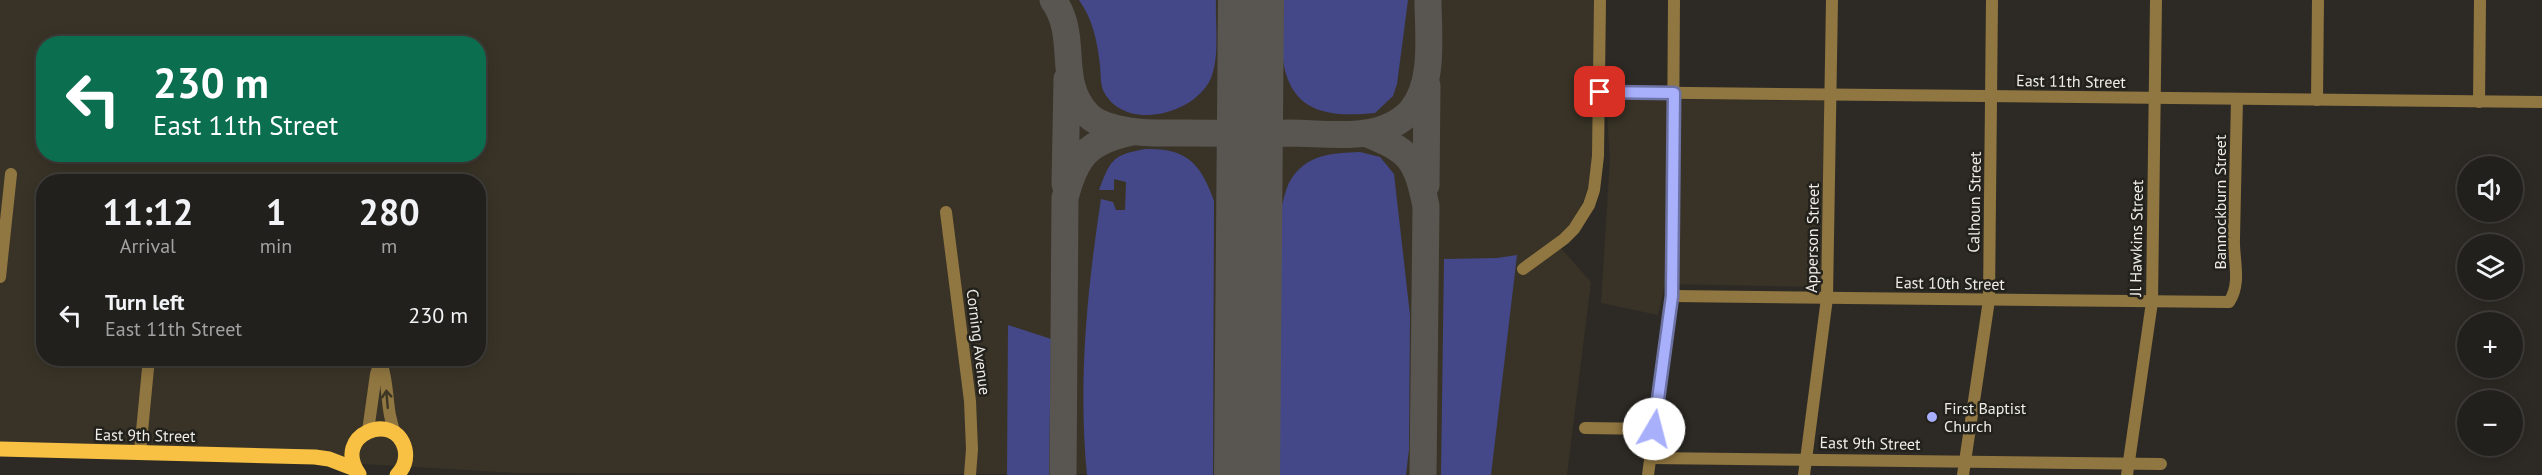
<!DOCTYPE html>
<meta charset="utf-8">
<style>
:root{--surface:#22201c;--page:#2e2d29;--text:#f1f3f6;--muted:#a2a3a3;--line:#3f3e3b}
body{margin:0;font-family:"PT Sans",sans-serif;background:var(--page);color:var(--text);height:100vh;display:flex;flex-direction:column;font-size:22px;white-space:nowrap}
*{box-sizing:border-box;margin:0}
p{font-size:20px;color:var(--muted)}
.icon{flex:none;width:33px;height:33px;fill:none;stroke:currentColor;stroke-width:2;stroke-linecap:round;stroke-linejoin:round}
.map{position:relative;flex:1;overflow:hidden}
.drawer{position:absolute;left:36px;top:174px;width:450px;height:192px;display:flex;flex-direction:column;background:var(--surface);border-radius:24px;box-shadow:0 3px 15px #0003,0 0 0 2px var(--line)}
.drawer>*{flex:none}
.guide{position:absolute;left:36px;top:36px;width:450px;height:126px;border-radius:24px;box-shadow:0 3px 15px #0003,0 0 0 2px var(--line);background:#0b6e4f;color:#fff;overflow:hidden}
.tools{position:absolute;left:2457px;top:156px;display:grid;gap:12px}
.tools a{display:grid;place-items:center;width:66px;height:66px;border-radius:50%;background:var(--surface);box-shadow:0 3px 15px #0003,0 0 0 2px var(--line);font-size:30px}
.pin{position:absolute;display:grid;place-items:center;width:51px;height:51px;color:#fff;margin:-26px;border-radius:12px;box-shadow:0 3px 9px #0006}
.me{position:absolute;width:66px;margin:-33px;rotate:8deg;stroke-linejoin:round;filter:drop-shadow(0 0 4px #0008)}
.turn{display:flex;align-items:center;gap:21px;height:126px;padding:0 18px;font-size:27px}
.turn .icon{width:78px;height:78px;stroke-width:2.5}
.turn b{display:block;font-size:42px;line-height:51px}
.eta{display:flex;justify-content:space-evenly;align-items:center;height:102px;text-align:center}
.eta b{font-size:36px;font-weight:700;line-height:42px}
ul{padding:0;list-style:none}
li{display:flex;align-items:center;gap:18px;height:78px;padding:0 18px}
li div{flex:1}
li b{display:block;font-size:22px}
li em{font-style:normal}
.map>svg:first-child{display:block}
.built{fill:#393327;fill-rule:evenodd}
.green{fill:#444888}
.lines{fill:none;stroke-linecap:round;stroke-linejoin:round}
.taxiway{stroke:#595652;stroke-width:27}
.runway{stroke:#595652;stroke-width:66}
.minor{stroke:#907640;stroke-width:12}
.major{stroke:#f8c143;stroke-width:15}
.oneway{stroke:#3e3624}
.route-casing{stroke:#6d72a4;stroke-width:15}
.route{stroke:#a8b0fc;stroke-width:10}
.poi-dot{fill:#a8b0fc;stroke:#23211b;stroke-width:2}
.labels{text-anchor:middle;stroke-width:5;stroke-linejoin:round;paint-order:stroke}
.street-label{font-size:16px;fill:#eeece8;stroke:#23211b}
.poi-label{font-size:16px;fill:#eeece8;stroke:#23211b;text-anchor:start}
</style>
<div class="map">
<svg width="2542" height="475" viewBox="0 0 2542 475">
<rect width="100%" height="100%" fill="#2d2a25"/>
<g class="built">
<path d="M 0,0 L 1597,0 L 1598,89 L 1591,184 L 1560,247 L 1591,282 L 1567,475 L 517,473 L 0,443 ZM 44,44 L 478,44 L 478,154 L 44,154 ZM 44,182 L 478,182 L 478,358 L 44,358 Z"/>
<path d="M 1638,99 L 1826,101 L 1822,287 L 1665,284 L 1658,315 L 1601,303 L 1610,158 L 1606,101 Z"/>
</g>
<g class="green">
<path d="M 1079,0 L 1216,0 C 1215,24 1220,56 1211,78 C 1195,115 1125,132 1104,92 C 1100,85 1101,73 1100,65 C 1097,40 1093,20 1079,0 Z"/>
<path d="M 1284,0 L 1408,0 L 1397,84 L 1393,96 L 1375,113 C 1333,117 1294,115 1284,66 C 1280,46 1284,20 1284,0 Z"/>
<path d="M 1146,149 C 1187,148 1201,164 1214,201 L 1213,475 L 1087,475 C 1078,383 1087,290 1101,199 L 1113,202 L 1116,210 L 1125,210 L 1126,182 L 1114,179 L 1114,190 L 1099,190 C 1111,159 1112,155 1146,149 Z"/>
<path d="M 1360,152 L 1380,157 L 1394,174 L 1410,315 L 1409,449 L 1406,475 L 1279,475 L 1281,208 C 1284,199 1286,188 1290,181 C 1306,154 1332,153 1360,152 Z"/>
<path d="M 1517,255 L 1491,475 L 1441,475 L 1444,259 L 1497,258 Z"/>
<path d="M 1008,325 L 1051,339 L 1049,475 L 1007,475 Z"/>
</g>
<g class="lines">
<g class="taxiway">
<path d="M 1053,0 C 1080,37 1055,81 1088,115 C 1098,125 1116,129 1130,131 C 1147,134 1167,133 1184,133 C 1219,133 1254,134 1289,133 C 1314,133 1343,137 1367,133 C 1383,130 1400,123 1411,111 C 1435,83 1428,34 1428,0"/>
<path d="M 1365,133 C 1410,151 1416,158 1426,206 L 1423,475"/>
<path d="M 1065,184 L 1067,79"/>
<path d="M 1426,185 L 1427,86"/>
<path d="M 1063,475 L 1065,198 C 1076,155 1089,141 1132,132"/>
</g>
<path class="runway" d="M 1247,475 L 1251,0"/>
<g class="minor">
<path d="M 1600,92 L 2542,102"/>
<path d="M 2317,100 L 2318,0"/>
<path d="M 2479,102 L 2480,0"/>
<path d="M 946,212 L 970,401 L 972,449 L 970,475"/>
<path d="M 1523,269 L 1564,239 L 1574,229 L 1589,205 L 1594,190 L 1598,156 L 1600,0"/>
<path d="M 0,277 L 11,174"/>
<path d="M 1672,296 L 2229,302 C 2242,283 2233,259 2234,238 C 2235,192 2236,145 2237,99"/>
<path d="M 381,362 C 390,386 385,411 396,435"/>
<path d="M 1585,428 L 1654,429"/>
<path d="M 368,431 L 376,374 L 381,360"/>
<path d="M 140,452 L 149,358"/>
<path d="M 1650,458 L 2161,464"/>
<path d="M 1648,475 L 1672,296 L 1674,0"/>
<path d="M 1804,475 L 1827,298 L 1832,0"/>
<path d="M 1963,475 L 1989,300 L 1992,0"/>
<path d="M 2127,475 L 2152,302 L 2156,0"/>
</g>
<g class="major">
<path d="M 0,449 L 315,457 L 329,459 L 355,469"/>
<path d="M 359,474 C 331,435 395,409 405,449 C 407,459 404,468 397,475"/>
</g>
</g>
<defs><path id="oneway-shaft" d="M-6 0H5M1.5-3L5.5 0L1.5 3" fill="none" stroke-width="1.6" stroke-linecap="round" stroke-linejoin="round" transform="scale(1.5)"/></defs>
<use class="oneway" href="#oneway-shaft" transform="translate(387 399) rotate(-95)"/>
<g class="lines">
<defs>
<path id="route" d="M 1600,92 L 1674,93 L 1672,296 L 1654,429"/>
</defs>
<use href="#route" class="route-casing"/>
<use href="#route" class="route"/>
</g>
<circle class="poi-dot" cx="1932" cy="417" r="6"/>
<g class="labels">
<g class="street-label">
<text transform="translate(2071 81) rotate(1)" y="6">East 11th Street</text>
<text transform="translate(1974 202) rotate(-89)" y="6">Calhoun Street</text>
<text transform="translate(2220 202) rotate(-90)" y="6">Bannockburn Street</text>
<text transform="translate(1812 238) rotate(-89)" y="6">Apperson Street</text>
<text transform="translate(2136 238) rotate(-89)" y="6">Jl Hawkins Street</text>
<text transform="translate(1950 283) rotate(1)" y="6">East 10th Street</text>
<text transform="translate(979 342) rotate(83)" y="6">Corning Avenue</text>
<text transform="translate(145 435) rotate(1)" y="6">East 9th Street</text>
<text transform="translate(1870 443) rotate(1)" y="6">East 9th Street</text>
</g>
<g class="poi-label">
<text x="1944" y="414">First Baptist<tspan x="1944" dy="18">Church</tspan></text>
</g>
</g>
</svg>
<div class="tools">
<a><svg class="icon" aria-label="sound" viewBox="0 0 24 24"><path d="M4 9h4l5-4v14l-5-4H4zM17 9q2 3 0 6"/></svg></a>
<a><svg class="icon" aria-label="layers" viewBox="0 0 24 24"><path d="M12 4l9 5-9 5-9-5zM3 14l9 5 9-5"/></svg></a>
<a>+</a>
<a>−</a>
</div>
<div class="pin" style="left:1600px;top:92px;background:#d93025"><svg class="icon" aria-label="arrive" viewBox="0 0 24 24"><path d="M6 21V4h12l-3 4 3 4H6"/></svg></div>
<svg class="me" style="left:1654px;top:429px" viewBox="-20 -20 40 40"><circle r="19" fill="#fff"/><path d="M0-13L10 11 0 6-10 11z" fill="#a8b0fc"/></svg>
<div class="guide">
<div class="turn"><svg class="icon" aria-label="left" viewBox="0 0 24 24"><path d="M17 20v-9H6M10 6l-5 5 5 5"/></svg><div><b>230 m</b>East 11th Street</div></div>
</div>
<section class="drawer">
<div class="eta">
<div><b>11:12</b><p>Arrival</p></div>
<div><b>1</b><p>min</p></div>
<div><b>280</b><p>m</p></div>
</div>
<ul>
<li><svg class="icon" aria-label="left" viewBox="0 0 24 24"><path d="M17 20v-9H6M10 6l-5 5 5 5"/></svg><div><b>Turn left</b><p>East 11th Street</p></div><em>230 m</em></li>
</ul>
</section>
</div>
